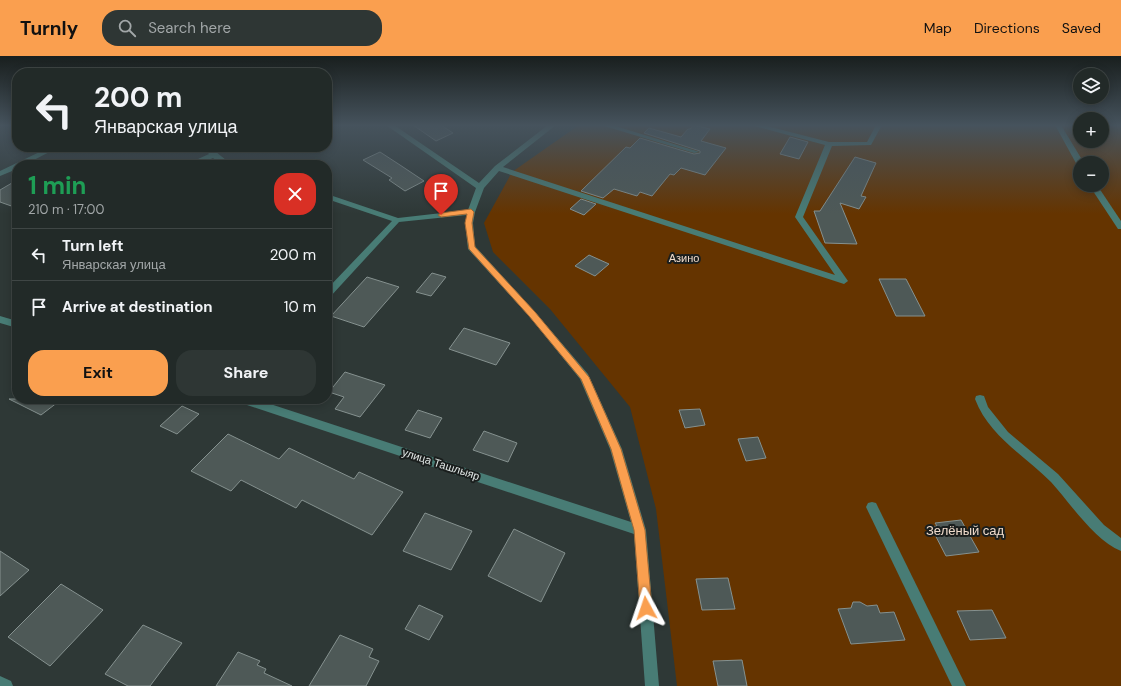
<!DOCTYPE html>
<meta charset="utf-8">
<style>
:root{--surface:#222a28;--page:#2e3634;--text:#f1f3f6;--muted:#a2a7a8;--line:#3f4645;--accent:#fa9f4f}
body{margin:0;font-family:"DM Sans",sans-serif;background:var(--page);color:var(--text);height:100vh;display:flex;flex-direction:column;font-size:15px;white-space:nowrap}
*{box-sizing:border-box;margin:0}
p{font-size:13px;color:var(--muted)}
.icon{flex:none;width:22px;height:22px;fill:none;stroke:currentColor;stroke-width:2;stroke-linecap:round;stroke-linejoin:round}
.map{position:relative;flex:1;overflow:hidden}
.panel{position:absolute;left:12px;top:104px;width:320px;height:244px;display:flex;flex-direction:column;background:var(--surface);border-radius:16px;box-shadow:0 2px 10px #0003,0 0 0 1px var(--line)}
.panel>*{flex:none}
.banner{position:absolute;left:12px;top:12px;width:320px;height:84px;border-radius:16px;box-shadow:0 2px 10px #0003,0 0 0 1px var(--line);background:#222a28;color:var(--text);overflow:hidden}
.controls{position:absolute;left:1073px;top:12px;display:grid;gap:8px}
.controls a{display:grid;place-items:center;width:36px;height:36px;border-radius:50%;background:var(--surface);box-shadow:0 2px 10px #0003,0 0 0 1px var(--line);font-size:20px}
.pin{position:absolute;display:grid;place-items:center;width:34px;height:34px;color:#fff;margin:-41px -17px;border-radius:50% 50% 50% 0;rotate:-45deg;box-shadow:0 0 4px #0007}
.pin .icon{rotate:45deg}
.me{position:absolute;width:44px;margin:-22px;rotate:355deg;stroke-linejoin:round;filter:drop-shadow(0 0 3px #0008)}
.turn{display:flex;align-items:center;gap:14px;height:84px;padding:0 16px;font-size:18px}
.turn .icon{width:52px;height:52px;stroke-width:2.5}
.turn b{display:block;font-size:28px;line-height:34px}
.round{display:grid;place-items:center;flex:none;width:42px;height:42px;border-radius:16px;background:var(--page)}
.summary{display:flex;align-items:center;justify-content:space-between;height:68px;padding:0 16px}
h1{font-size:24px;font-weight:700;line-height:30px;color:#1e9e55}
.primary-button{display:flex;gap:8px;margin-top:auto;padding:8px 16px}
.primary-button a{flex:1;height:46px;border-radius:16px;background:var(--accent);color:#111;font-size:16px;font-weight:700;line-height:46px;text-align:center}
.primary-button a+a{background:var(--page);color:var(--text)}
ul{padding:0;list-style:none}
li{display:flex;align-items:center;gap:12px;height:52px;padding:0 16px;border-top:1px solid var(--line)}
li div{flex:1}
li b{display:block;font-size:15px}
li em{font-style:normal}
header{display:flex;align-items:center;gap:24px;box-sizing:border-box;height:56px;padding:0 20px;background:var(--accent);color:#111}
header strong{font-size:19px}
nav{display:flex;gap:22px;margin-inline-start:auto;font-size:14px}
.search{width:280px;height:36px;background:var(--page);display:flex;align-items:center;gap:10px;box-sizing:border-box;padding:0 14px;border-radius:16px;color:var(--muted);font-size:15px}
.map>svg:first-child{display:block}
.green{fill:#653400;fill-rule:evenodd}
.building{fill:#4e5957;stroke:#85918f}
.lines{fill:none;stroke-linecap:round;stroke-linejoin:round}
.minor{fill:#487c75;fill-rule:evenodd}
.route{fill:#fa9f4f;stroke:#a26733}
.labels{text-anchor:middle;stroke-width:4;stroke-linejoin:round;paint-order:stroke}
.park-label{font-size:11px;fill:#f0dbcb;stroke:#1a1e1d}
.street-label{font-size:11px;fill:#e2e8e7;stroke:#1a1e1d}
.near-park-label{font-size:13px;fill:#f0dbcb;stroke:#1a1e1d}
</style>
<header>
<strong>Turnly</strong>
<div class="search"><svg class="icon" aria-label="search" viewBox="0 0 24 24"><circle cx="10" cy="10" r="6"/><path d="M15 15l6 6"/></svg>Search here</div>
<nav><a>Map</a><a>Directions</a><a>Saved</a></nav>
</header>
<div class="map">
<svg width="1121" height="630" viewBox="0 0 1121 630">
<rect width="100%" height="100%" fill="#2e3836"/>
<path class="green" d="M 579,69 L 1080,69 L 1080,85 L 1102,85 L 1102,69 L 1121,69 L 1121,630 L 677,630 L 656,453 L 630,351 L 550,253 L 493,196 L 484,167 L 512,116 ZM 1080,107 L 1102,107 L 1102,129 L 1080,129 Z"/>
<g class="building">
<path d="M 413,69 L 441,69 L 453,77 L 436,85 Z"/>
<path d="M 694,69 L 710,73 L 701,85 L 726,92 L 705,119 L 681,112 L 674,119 L 670,118 L 652,140 L 640,136 L 637,140 L 614,133 L 603,142 L 581,135 L 626,91 L 630,92 L 640,82 L 694,98 L 700,97 L 700,95 L 644,77 L 649,72 L 681,81 L 688,73 L 690,73 Z"/>
<path d="M 790,81 L 808,86 L 799,103 L 780,98 Z"/>
<path d="M 380,96 L 400,109 L 424,125 L 405,135 L 389,124 L 392,122 L 363,104 Z"/>
<path d="M 855,101 L 876,107 L 861,140 L 866,141 L 859,153 L 840,147 L 857,188 L 825,187 L 814,155 L 820,155 Z"/>
<path d="M 17,124 L 17,152 L 0,146 L 0,134 Z"/>
<path d="M 581,143 L 596,148 L 584,159 L 570,153 Z"/>
<path d="M 589,199 L 609,208 L 595,220 L 575,210 Z"/>
<path d="M 432,217 L 446,221 L 431,240 L 416,236 Z"/>
<path d="M 367,221 L 399,231 L 364,271 L 331,260 Z"/>
<path d="M 879,223 L 906,223 L 925,260 L 896,260 Z"/>
<path d="M 464,272 L 510,287 L 496,309 L 449,293 Z"/>
<path d="M 345,316 L 385,329 L 360,361 L 335,353 L 344,341 L 329,336 Z"/>
<path d="M 9,343 L 62,343 L 41,359 Z"/>
<path d="M 182,350 L 199,358 L 177,378 L 160,370 Z"/>
<path d="M 700,353 L 705,369 L 685,372 L 679,354 Z"/>
<path d="M 418,354 L 442,362 L 430,382 L 405,374 Z"/>
<path d="M 484,375 L 517,387 L 508,406 L 473,394 Z"/>
<path d="M 228,378 L 279,403 L 289,392 L 354,423 L 359,416 L 403,436 L 372,479 L 302,444 L 296,452 L 241,424 L 231,435 L 191,415 Z"/>
<path d="M 758,381 L 766,402 L 746,405 L 738,383 Z"/>
<path d="M 425,457 L 472,475 L 451,514 L 403,495 Z"/>
<path d="M 961,464 L 979,496 L 946,500 L 931,471 L 937,470 L 935,467 Z"/>
<path d="M 514,473 L 565,497 L 541,546 L 488,520 Z"/>
<path d="M 0,495 L 29,514 L 0,540 Z"/>
<path d="M 728,522 L 735,553 L 702,554 L 696,523 Z"/>
<path d="M 61,528 L 103,554 L 50,610 L 8,581 Z"/>
<path d="M 853,546 L 860,546 L 867,550 L 877,549 L 880,557 L 894,556 L 905,584 L 851,588 L 838,553 L 851,552 Z"/>
<path d="M 419,549 L 443,560 L 429,584 L 405,573 Z"/>
<path d="M 992,554 L 1006,582 L 970,584 L 957,555 Z"/>
<path d="M 143,569 L 182,587 L 150,630 L 128,630 L 105,618 Z"/>
<path d="M 340,579 L 373,593 L 369,601 L 379,605 L 366,630 L 309,630 Z"/>
<path d="M 238,596 L 260,605 L 257,609 L 266,613 L 264,617 L 292,630 L 216,630 Z"/>
<path d="M 742,604 L 747,630 L 718,630 L 713,605 Z"/>
</g>
<g class="lines">
<g class="minor">
<path d="M 386,69 L 394,69 L 479,127 L 495,110 L 548,69 L 556,69 L 503,111 L 835,219 L 795,161 L 825,89 L 751,69 L 763,69 L 829,86 L 867,86 L 876,69 L 882,69 L 871,89 L 832,90 L 803,161 L 848,225 L 844,228 L 499,115 L 484,132 L 475,156 L 473,167 L 475,190 L 535,256 L 588,318 L 622,393 L 646,474 L 659,630 L 645,630 L 634,478 L 238,346 L 237,343 L 255,343 L 631,466 L 610,393 L 580,323 L 529,260 L 468,193 L 465,167 L 467,159 L 399,166 L 330,241 L 327,242 L 327,233 L 392,165 L 327,143 L 327,138 L 398,162 L 468,154 L 476,132 Z"/>
<path d="M 601,69 L 612,69 L 700,96 L 694,97 Z"/>
<path d="M 1055,69 L 1061,69 L 1084,107 L 1080,107 L 1080,109 L 1077,109 Z"/>
<path d="M 50,91 L 59,91 L 24,109 L 17,109 L 17,113 L 0,120 L 0,115 Z"/>
<path d="M 203,91 L 210,91 L 232,109 L 223,109 L 213,102 L 195,109 L 185,109 L 209,98 Z"/>
<path d="M 1089,129 L 1097,129 L 1121,165 L 1121,173 L 1118,173 Z"/>
<path d="M 0,260 L 17,265 L 17,272 L 0,267 Z"/>
<path d="M 980,339 L 984,340 L 988,351 L 1008,376 L 1058,418 L 1104,469 L 1121,482 L 1121,495 C 1095,485 1070,447 1051,426 C 1024,399 989,380 975,343 L 976,340 Z"/>
<path d="M 872,446 L 876,447 L 966,630 L 952,630 L 866,451 L 868,447 Z"/>
<path d="M 0,620 L 11,625 L 13,630 L 0,630 Z"/>
</g>
</g>
<linearGradient id="sky" x2="0" y2="1"><stop stop-color="#191f1e"/><stop offset="0.44" stop-color="#46535d"/><stop offset="1" stop-color="#46535d" stop-opacity="0"/></linearGradient>
<rect width="1121" height="158" fill="url(#sky)"/>
<path class="route" d="M 471,153 L 474,156 L 472,167 L 475,191 L 535,256 L 589,321 L 621,393 L 645,474 L 652,552 L 650,556 L 646,558 L 642,556 L 640,552 L 634,474 L 611,393 L 581,323 L 529,260 L 469,193 L 465,167 L 467,158 L 441,161 L 438,159 L 441,157 Z"/>
<g class="labels">
<g class="park-label">
<text x="684" y="206">Азино</text>
</g>
<g class="street-label">
<text transform="translate(441 408) rotate(18)" y="4">улица Ташлыяр</text>
</g>
<g class="near-park-label">
<text x="965" y="479">Зелёный сад</text>
</g>
</g>
</svg>
<div class="controls">
<a><svg class="icon" aria-label="layers" viewBox="0 0 24 24"><path d="M12 4l9 5-9 5-9-5zM3 14l9 5 9-5"/></svg></a>
<a>+</a>
<a>−</a>
</div>
<div class="pin" style="left:441px;top:159px;background:#d93025"><svg class="icon" aria-label="arrive" viewBox="0 0 24 24"><path d="M6 21V4h12l-3 4 3 4H6"/></svg></div>
<svg class="me" style="left:646px;top:552px" viewBox="-20 -20 40 40"><path d="M0-17L14 15 0 8-14 15z" fill="#fa9f4f" stroke="#fff" stroke-width="4"/></svg>
<div class="banner">
<div class="turn"><svg class="icon" aria-label="left" viewBox="0 0 24 24"><path d="M17 20v-9H6M10 6l-5 5 5 5"/></svg><div><b>200 m</b>Январская улица</div></div>
</div>
<section class="panel">
<div class="summary"><div><h1>1 min</h1><p>210 m · 17:00</p></div><a class="round" style="background:#d93025;color:#fff"><svg class="icon" aria-label="close" viewBox="0 0 24 24"><path d="M6 6l12 12M18 6L6 18"/></svg></a></div>
<ul>
<li><svg class="icon" aria-label="left" viewBox="0 0 24 24"><path d="M17 20v-9H6M10 6l-5 5 5 5"/></svg><div><b>Turn left</b><p>Январская улица</p></div><em>200 m</em></li>
<li><svg class="icon" aria-label="arrive" viewBox="0 0 24 24"><path d="M6 21V4h12l-3 4 3 4H6"/></svg><div><b>Arrive at destination</b></div><em>10 m</em></li>
</ul>
<div class="primary-button"><a>Exit</a><a>Share</a></div>
</section>
</div>
